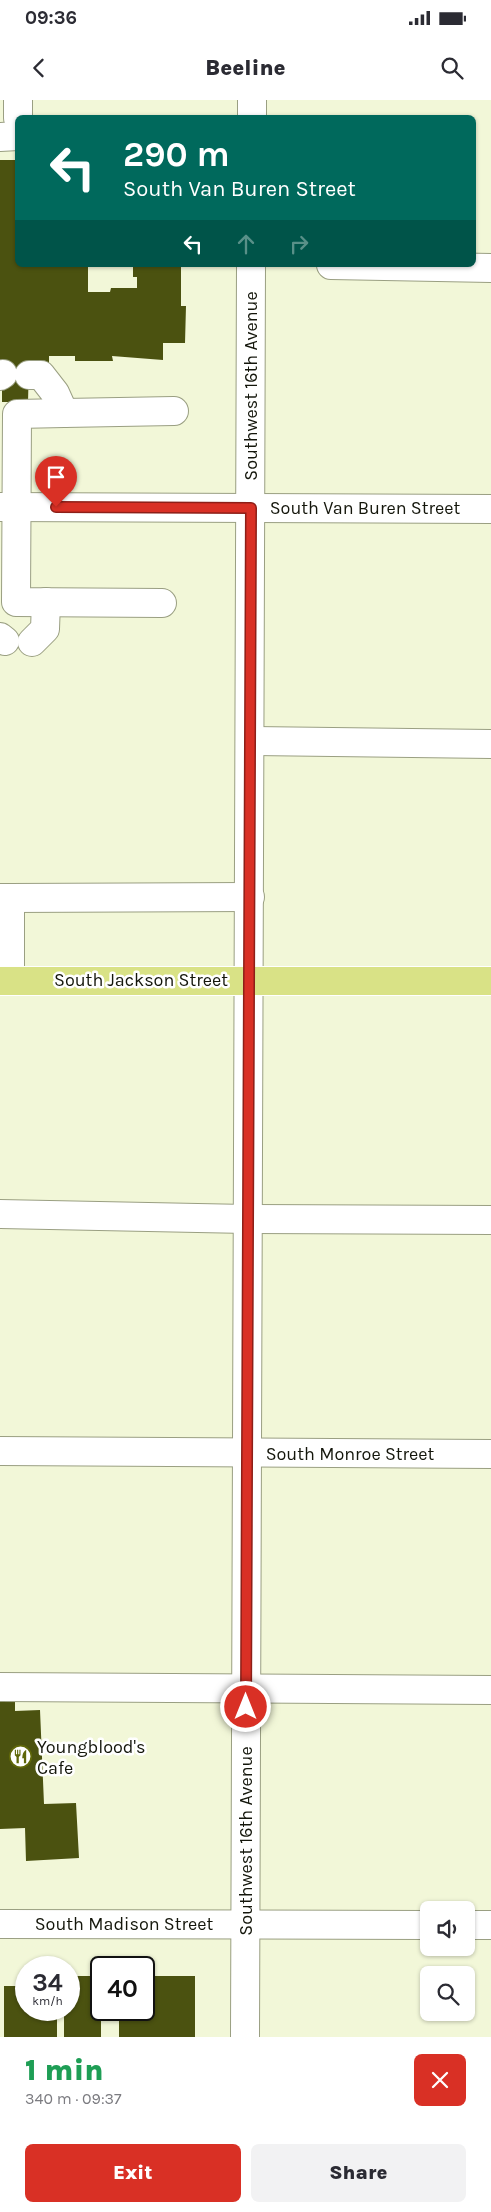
<!DOCTYPE html>
<meta charset="utf-8">
<style>
:root{--surface:#fff;--page:#f2f2f3;--text:#2b2b33;--muted:#7c7c81;--accent:#d93025}
body{margin:0;font-family:Karla,sans-serif;background:var(--page);color:var(--text);height:100vh;display:flex;flex-direction:column;font-size:19px;white-space:nowrap}
*{box-sizing:border-box;margin:0}
p{font-size:16px;color:var(--muted)}
.icon{flex:none;width:28px;height:28px;fill:none;stroke:currentColor;stroke-width:2;stroke-linecap:round;stroke-linejoin:round}
.map{position:relative;height:1937px;overflow:hidden}
.panel{display:flex;flex-direction:column;background:var(--surface);flex:1}
.panel>*{flex:none}
.banner{position:absolute;left:15px;top:15px;width:461px;height:152px;border-radius:8px;box-shadow:0 1px 4px #0004;background:#00695c;color:#fff;overflow:hidden}
.controls{position:absolute;left:420px;top:1801px;display:grid;gap:10px}
.controls a{display:grid;place-items:center;width:55px;height:55px;border-radius:8px;background:var(--surface);box-shadow:0 1px 4px #0004;font-size:25px}
.speed{position:absolute;left:15px;top:1856px;display:flex;gap:10px;font-size:25px;font-weight:700;text-align:center}
.speed>*{display:grid;place-content:center;width:65px;height:65px;border-radius:50%;background:var(--surface);box-shadow:0 1px 4px #0004;line-height:1}
.speed small{font-size:12px;font-weight:400}
.speed .limit{border:2px solid #111;border-radius:8px;background:#fff;color:#111}
.pin{position:absolute;display:grid;place-items:center;width:42px;height:42px;color:#fff;margin:-51px -21px;border-radius:50% 50% 50% 0;rotate:-45deg;box-shadow:0 0 5px #0007}
.pin .icon{rotate:45deg}
.me{position:absolute;width:55px;margin:-28px;rotate:0deg;stroke-linejoin:round;filter:drop-shadow(0 0 4px #0008)}
.turn{display:flex;align-items:center;gap:18px;height:105px;padding:0 25px;font-size:22px}
.turn .icon{width:65px;height:65px;stroke-width:2.5}
.turn b{display:block;font-size:35px;line-height:42px}
.lanes{display:flex;align-items:center;height:48px;padding:0 25px;background:#0003;justify-content:center;gap:25px;direction:ltr}
.lanes .off{opacity:.35}
.round{display:grid;place-items:center;flex:none;width:52px;height:52px;border-radius:8px;background:var(--page)}
.overview{display:flex;align-items:center;justify-content:space-between;height:85px;padding:0 25px}
h1{font-size:30px;font-weight:800;line-height:38px;color:#1e9e55}
.action{display:flex;gap:10px;margin-top:auto;padding:10px 25px}
.action a{flex:1;height:58px;border-radius:8px;background:var(--accent);color:#fff;font-size:20px;font-weight:800;line-height:58px;text-align:center}
.action a+a{background:var(--page);color:var(--text)}
.status{display:flex;justify-content:space-between;align-items:center;height:35px;padding:0 25px;background:var(--surface);direction:ltr}
.status svg{height:14px;fill:currentColor}
header{display:flex;justify-content:space-between;align-items:center;height:65px;padding:0 25px;background:var(--surface);font-size:22px;font-weight:800}
.map>svg:first-child{display:block}
.building{fill:#4b5210}
.lines{fill:none;stroke-linecap:round;stroke-linejoin:round}
.minor-casing{stroke:#9a9f82;stroke-width:30}
.major-casing{stroke:#fff;stroke-width:30}
.minor{stroke:#fff;stroke-width:28}
.major{stroke:#d9e286;stroke-width:28}
.route-casing{stroke:#8d1f18;stroke-width:12}
.route{stroke:#d93025;stroke-width:9}
.labels{text-anchor:middle;stroke-width:5;stroke-linejoin:round;paint-order:stroke}
.street-label{font-size:18px;fill:#14160b;stroke:#fff}
.poi-label{font-size:18px;fill:#14160b;stroke:#fff;text-anchor:start}
</style>
<div class="status"><b>09:36</b><svg viewBox="0 0 49 12"><path d="M0 12V9h3v3zM5 12V6h3v6zM10 12V3h3v9zM15 12V0h3v12zM26 1h20v11H26zM47 4h2v5h-2z"/></svg></div>
<header><svg class="icon" aria-label="back" viewBox="0 0 24 24"><path d="M15 5l-7 7 7 7"/></svg>Beeline<svg class="icon" aria-label="search" viewBox="0 0 24 24"><circle cx="10" cy="10" r="6"/><path d="M15 15l6 6"/></svg></header>
<div class="map">
<svg width="491" height="1937" viewBox="0 0 491 1937">
<rect width="100%" height="100%" fill="#f2f7d8"/>
<g class="building">
<path d="M 0,60 L 18,60 L 18,165 L 88,165 L 88,192 L 110,192 L 111,188 L 137,188 L 137,177 L 133,177 L 133,165 L 181,165 L 181,206 L 186,206 L 185,243 L 163,243 L 163,260 L 112,256 L 113,261 L 75,261 L 75,256 L 49,256 L 49,263 L 29,263 L 28,302 L 2,302 L 2,265 L 0,264 Z"/>
<path d="M 0,1600 L 15,1600 L 15,1611 L 40,1610 L 44,1704 L 76,1703 L 79,1758 L 26,1761 L 25,1728 L 0,1729 Z"/>
<path d="M 69,1876 L 101,1876 L 101,1937 L 64,1937 L 64,1910 L 69,1910 Z"/>
<path d="M 144,1876 L 195,1876 L 195,1937 L 119,1937 L 119,1910 L 144,1910 Z"/>
<path d="M 4,1886 L 26,1886 L 26,1910 L 57,1910 L 57,1937 L 4,1937 Z"/>
</g>
<g class="lines">
<defs>
<g id="minor">
<path d="M 18,18 L 18,0"/>
<path d="M 252,18 L 252,0"/>
<path d="M 0,37 L 18,36"/>
<path d="M 331,165 L 491,168"/>
<path d="M 29,275 L 41,275 L 55,293 L 64,313 L 17,314 L 16,502 L 162,503"/>
<path d="M 0,276 L 3,274"/>
<path d="M 64,313 L 174,311"/>
<path d="M 0,407 L 491,409"/>
<path d="M 0,537 L 5,541"/>
<path d="M 32,542 L 45,529 L 46,502"/>
<path d="M 251,641 L 491,644"/>
<path d="M 0,798 L 10,798 L 10,881"/>
<path d="M 10,798 L 250,797"/>
<path d="M 0,1114 L 247,1119 L 491,1120"/>
<path d="M 0,1351 L 491,1354"/>
<path d="M 0,1587 L 491,1590"/>
<path d="M 0,1824 L 429,1825"/>
<path d="M 466,1825 L 491,1825"/>
<path d="M 245,1937 L 251,165"/>
</g>
<path id="major" d="M 0,881 L 491,881"/>
</defs>
<use href="#minor" class="minor-casing"/>
<use href="#major" class="major-casing"/>
<use href="#minor" class="minor"/>
<use href="#major" class="major"/>
</g>
<g class="lines">
<defs>
<path id="route" d="M 56,407 L 251,408 L 246,1607"/>
</defs>
<use href="#route" class="route-casing"/>
<use href="#route" class="route"/>
</g>
<defs>
<symbol id="restaurant-ring" viewBox="-11 -11 22 22"><circle r="9.5" fill="#fff" stroke="#5f6709" stroke-width="1.5"/><path d="M-5-6h1v4h1v-4h1v4h1v-4h1v5L-1.5 .5V6h-2V.5L-5-1ZM5-6V6H3V1.5H1.5Q1.5-4 5-6Z" fill="#5f6709"/></symbol>
</defs>
<g fill-rule="evenodd">
<use href="#restaurant-ring" x="8" y="1644" width="25" height="25"/>
</g>
<g class="labels">
<g class="street-label">
<text transform="translate(251 286) rotate(-90)" y="6">Southwest 16th Avenue</text>
<text x="365" y="414">South Van Buren Street</text>
<text x="141" y="886">South Jackson Street</text>
<text x="350" y="1360">South Monroe Street</text>
<text transform="translate(246 1741) rotate(-90)" y="6">Southwest 16th Avenue</text>
<text x="124" y="1830">South Madison Street</text>
</g>
<g class="poi-label">
<text x="37" y="1653">Youngblood's<tspan x="37" dy="21">Cafe</tspan></text>
</g>
</g>
</svg>
<div class="controls">
<a><svg class="icon" aria-label="sound" viewBox="0 0 24 24"><path d="M4 9h4l5-4v14l-5-4H4zM17 9q2 3 0 6"/></svg></a>
<a><svg class="icon" aria-label="search" viewBox="0 0 24 24"><circle cx="10" cy="10" r="6"/><path d="M15 15l6 6"/></svg></a>
</div>
<div class="speed"><div>34<small>km/h</small></div><div class="limit">40</div></div>
<div class="pin" style="left:56px;top:407px;background:#d93025"><svg class="icon" aria-label="arrive" viewBox="0 0 24 24"><path d="M6 21V4h12l-3 4 3 4H6"/></svg></div>
<svg class="me" style="left:246px;top:1607px" viewBox="-20 -20 40 40"><circle r="17" fill="#d93025" stroke="#fff" stroke-width="3"/><path d="M0-11L8 9 0 5-8 9z" fill="#fff"/></svg>
<div class="banner">
<div class="turn"><svg class="icon" aria-label="left" viewBox="0 0 24 24"><path d="M17 20v-9H6M10 6l-5 5 5 5"/></svg><div><b>290 m</b>South Van Buren Street</div></div>
<div class="lanes"><svg class="icon" aria-label="left" viewBox="0 0 24 24"><path d="M17 20v-9H6M10 6l-5 5 5 5"/></svg><svg class="icon off" aria-label="ahead" viewBox="0 0 24 24"><path d="M12 20V5M6 11l6-6 6 6"/></svg><svg class="icon off" aria-label="right" viewBox="0 0 24 24"><path d="M7 20v-9h11M14 6l5 5-5 5"/></svg></div>
</div>
</div>
<section class="panel">
<div class="overview"><div><h1>1 min</h1><p>340 m · 09:37</p></div><a class="round" style="background:#d93025;color:#fff"><svg class="icon" aria-label="close" viewBox="0 0 24 24"><path d="M6 6l12 12M18 6L6 18"/></svg></a></div>
<div class="action"><a>Exit</a><a>Share</a></div>
</section>
